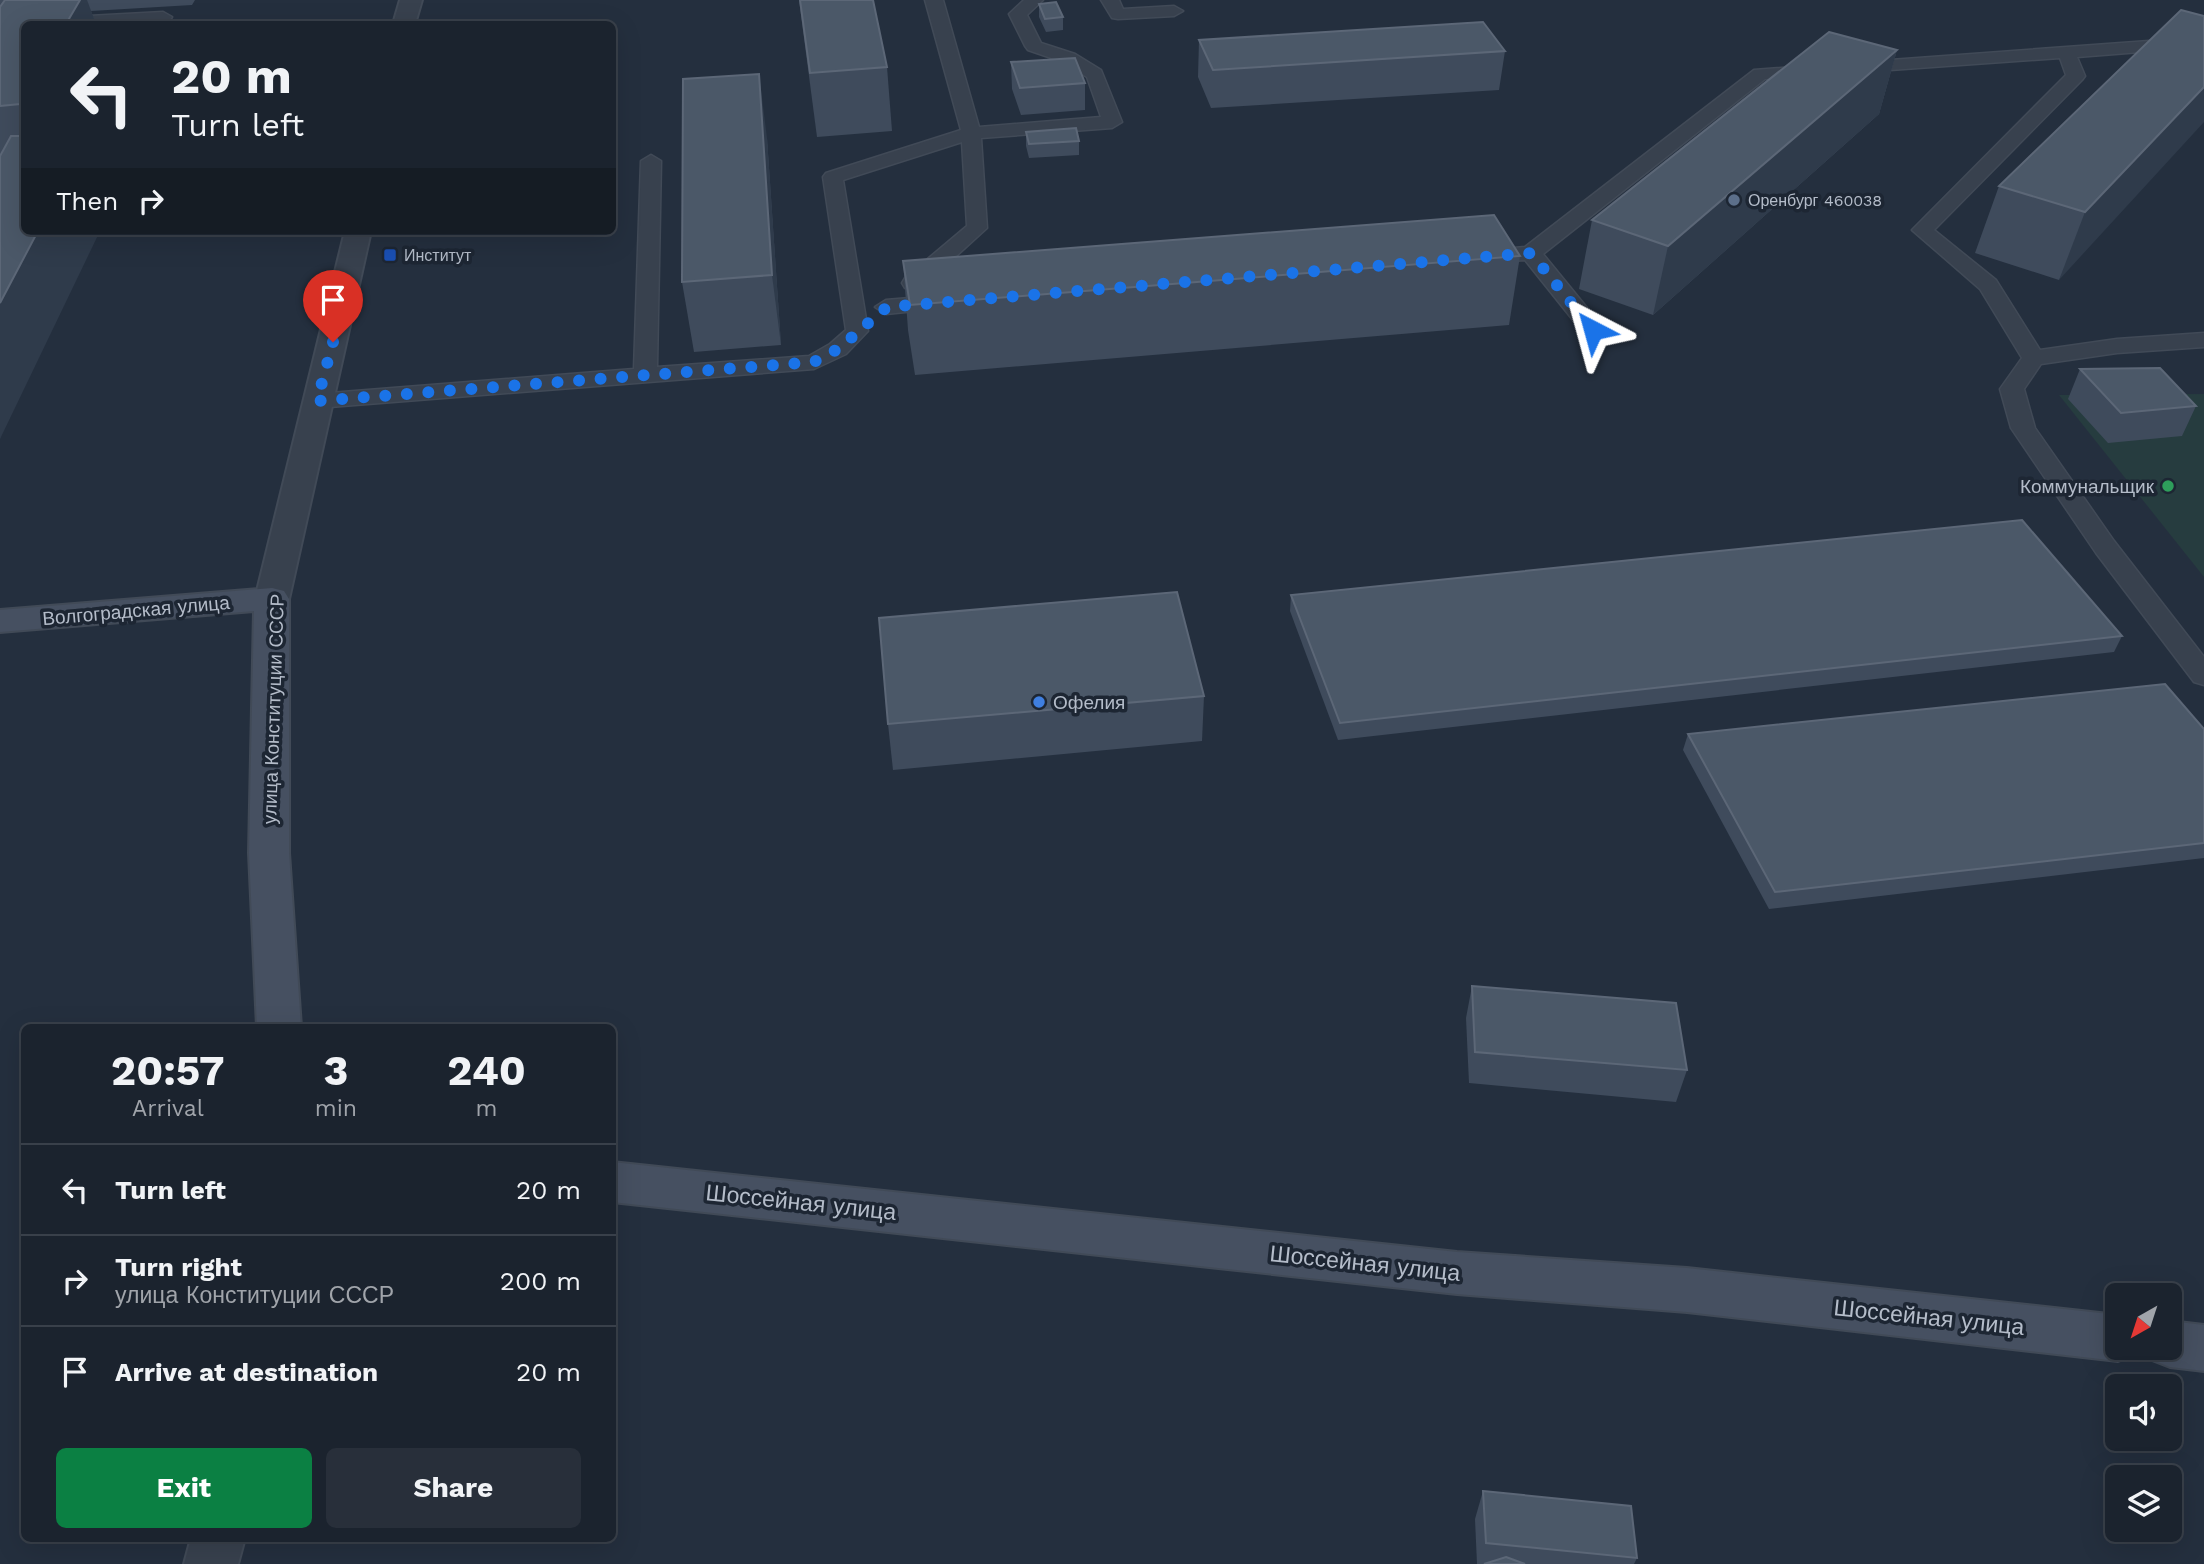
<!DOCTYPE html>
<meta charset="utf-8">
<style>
:root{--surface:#1b232e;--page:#282f3a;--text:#f1f3f6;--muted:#a0a4aa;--line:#39404a;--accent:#0b8043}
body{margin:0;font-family:"Work Sans",sans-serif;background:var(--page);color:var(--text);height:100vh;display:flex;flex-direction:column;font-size:26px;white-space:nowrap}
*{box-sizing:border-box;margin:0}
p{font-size:23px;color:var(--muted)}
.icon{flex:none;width:38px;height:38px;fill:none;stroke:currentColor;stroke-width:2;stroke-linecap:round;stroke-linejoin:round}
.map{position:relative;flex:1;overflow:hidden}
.details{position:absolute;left:21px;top:1024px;width:595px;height:518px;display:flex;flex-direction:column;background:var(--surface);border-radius:10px;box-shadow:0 7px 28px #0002,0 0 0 2px var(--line)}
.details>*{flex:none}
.top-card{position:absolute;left:21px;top:21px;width:595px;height:214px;border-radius:10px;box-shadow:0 7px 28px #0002,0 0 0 2px var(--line);background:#1b232e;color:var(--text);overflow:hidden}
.needle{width:46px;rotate:219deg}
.fabs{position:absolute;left:2105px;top:1283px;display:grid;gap:14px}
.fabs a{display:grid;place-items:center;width:77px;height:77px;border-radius:10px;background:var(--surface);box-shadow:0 7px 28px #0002,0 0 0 2px var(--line);font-size:35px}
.pin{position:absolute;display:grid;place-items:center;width:60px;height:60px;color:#fff;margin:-72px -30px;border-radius:50% 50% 50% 0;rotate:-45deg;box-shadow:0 0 7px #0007}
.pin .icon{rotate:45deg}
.me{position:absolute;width:77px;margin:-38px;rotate:321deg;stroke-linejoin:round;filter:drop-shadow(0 0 5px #0008)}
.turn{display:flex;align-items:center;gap:24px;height:147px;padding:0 35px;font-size:32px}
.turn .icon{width:91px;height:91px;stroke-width:2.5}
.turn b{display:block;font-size:49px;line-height:60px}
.then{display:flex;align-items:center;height:66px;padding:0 35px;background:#0003;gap:14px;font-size:26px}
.eta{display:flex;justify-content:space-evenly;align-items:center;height:119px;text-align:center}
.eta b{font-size:42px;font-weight:700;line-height:49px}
.cta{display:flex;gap:14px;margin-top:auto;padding:14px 35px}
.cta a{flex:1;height:80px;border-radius:10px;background:var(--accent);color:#fff;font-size:28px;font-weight:700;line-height:80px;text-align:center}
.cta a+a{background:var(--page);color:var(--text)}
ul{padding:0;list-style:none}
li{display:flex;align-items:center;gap:21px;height:91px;padding:0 35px;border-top:2px solid var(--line)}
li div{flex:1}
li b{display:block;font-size:26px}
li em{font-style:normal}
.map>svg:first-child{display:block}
.green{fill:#263c3f}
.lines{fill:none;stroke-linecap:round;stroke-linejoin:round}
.service-casing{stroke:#414a57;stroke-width:3}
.tertiary-casing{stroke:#414a57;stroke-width:4}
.secondary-casing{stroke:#414a57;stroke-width:4}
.service{fill:#38414e;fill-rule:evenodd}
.tertiary{fill:#38414e;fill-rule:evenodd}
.secondary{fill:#465061;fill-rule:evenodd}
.wall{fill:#3f4b5c}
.shaded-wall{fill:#2f3b4b}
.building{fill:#4b5868;stroke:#5c6777;stroke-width:2}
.route{stroke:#1a73e8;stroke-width:12;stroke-dasharray:0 21.6}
.service-dot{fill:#5c6f8a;stroke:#1d2633;stroke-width:2.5}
.transit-dot{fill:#1a4fb4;stroke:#1d2633;stroke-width:2.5}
.leisure-dot{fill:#2e9e5b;stroke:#1d2633;stroke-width:2.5}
.shop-dot{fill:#3f7fe0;stroke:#1d2633;stroke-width:2.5}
.labels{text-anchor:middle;stroke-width:7;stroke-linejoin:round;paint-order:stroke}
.far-poi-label{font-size:16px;fill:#b4bcc9;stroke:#1d2633;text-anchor:start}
.poi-label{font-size:19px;fill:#b4bcc9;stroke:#1d2633;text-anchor:end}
.street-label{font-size:19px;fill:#b4bcc9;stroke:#1d2633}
.near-street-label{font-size:23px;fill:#b4bcc9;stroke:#1d2633}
</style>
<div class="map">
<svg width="2204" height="1564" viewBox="0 0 2204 1564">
<rect width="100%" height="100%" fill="#242f3e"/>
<path class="green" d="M 2204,394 L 2204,577 L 2059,395 Z"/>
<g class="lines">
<defs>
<g id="service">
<path d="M 925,0 L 943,0 L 979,127 L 1101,117 L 1087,77 L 1063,62 L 1028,50 L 1025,46 L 1009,14 L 1024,0 L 1043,0 L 1027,15 L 1041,43 L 1075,54 L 1101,70 L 1122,122 L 1112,128 L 981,138 L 987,228 L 921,288 L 905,288 L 902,283 L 905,278 L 967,226 L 962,142 L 843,180 L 868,331 L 846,354 L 814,369 L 317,408 L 309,406 L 305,401 L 309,396 L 317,394 L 634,369 L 641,161 L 651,155 L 661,161 L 657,367 L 809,356 L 830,344 L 846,330 L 823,177 L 826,173 L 961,130 Z"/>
<path d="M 1101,0 L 1119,0 L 1123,9 L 1174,6 L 1183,11 L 1174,16 L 1118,19 L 1112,18 Z"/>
<path d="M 163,12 L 172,17 L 169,21 L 121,24 L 24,24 L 33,19 Z"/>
<path d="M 2204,37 L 2204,47 L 2077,57 L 2085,76 L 2082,80 L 1934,230 L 1996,280 L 2040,350 L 2117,339 L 2204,333 L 2204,347 L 2117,353 L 2041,364 L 2024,389 L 2035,428 L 2114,541 L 2204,657 L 2204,685 L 2194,682 L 2096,553 L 2011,428 L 2000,389 L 2022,358 L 1980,289 L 1912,230 L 2066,75 L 2060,58 L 1765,79 L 1543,254 L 1601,325 L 1604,330 L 1601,335 L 1585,335 L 1525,260 L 1480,263 L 1469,257 L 1480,251 L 1525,247 L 1754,70 Z"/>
<path d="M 946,295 L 957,302 L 954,307 L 886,314 L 875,307 L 886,300 Z"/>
</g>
<g id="tertiary">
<path d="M 400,0 L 422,0 L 415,24 L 393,24 Z"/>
<path d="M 345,231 L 371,231 L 289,599 L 284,607 L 272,610 L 260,607 L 255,599 Z"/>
<path d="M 191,1538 L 245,1538 L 238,1564 L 184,1564 Z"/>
</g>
<g id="secondary">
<path d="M 272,588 L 284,591 L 289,599 L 289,853 L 301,1027 L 257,1027 L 249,853 L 254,611 L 0,632 L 0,610 Z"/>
<path d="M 612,1162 L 1457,1252 L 1687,1268 L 2118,1315 L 2118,1348 L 2139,1348 L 2136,1354 L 2118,1361 L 1687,1312 L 1457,1294 L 612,1202 Z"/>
<path d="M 2170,1321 L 2204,1325 L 2204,1371 L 2170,1367 L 2152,1360 L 2146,1348 L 2170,1348 Z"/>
</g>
</defs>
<use href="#service" class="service-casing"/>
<use href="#tertiary" class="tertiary-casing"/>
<use href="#secondary" class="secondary-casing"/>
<use href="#service" class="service"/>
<use href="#tertiary" class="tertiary"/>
<use href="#secondary" class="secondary"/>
</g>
<g class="wall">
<path d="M 0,0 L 195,0 L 192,5 L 91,11 L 96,24 L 24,24 L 24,231 L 0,439 Z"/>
<path d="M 799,0 L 873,0 L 887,67 L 892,131 L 817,137 Z"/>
<path d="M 1039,4 L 1063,17 L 1063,30 L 1046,32 L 1039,17 Z"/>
<path d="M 2204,16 L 2059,280 L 1975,253 L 1999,186 Z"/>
<path d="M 1199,40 L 1505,51 L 1499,90 L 1211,108 L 1198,77 Z"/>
<path d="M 1897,50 L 1879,114 L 1653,315 L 1579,289 L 1592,220 Z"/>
<path d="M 1011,62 L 1085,83 L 1085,110 L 1021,115 L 1012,89 Z"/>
<path d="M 1026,132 L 1079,141 L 1079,155 L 1029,158 L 1026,146 Z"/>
<path d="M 767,138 L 781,345 L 694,352 L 682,282 Z"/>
<path d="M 1520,256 L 1509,325 L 915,375 L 908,330 L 903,261 Z"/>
<path d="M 2080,369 L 2196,406 L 2182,436 L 2108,443 L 2068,399 Z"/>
<path d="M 1291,595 L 2122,636 L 2114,652 L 1338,740 L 1290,611 Z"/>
<path d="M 1204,696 L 1202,741 L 893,770 L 888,724 Z"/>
<path d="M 2204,729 L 2204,858 L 1769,909 L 1683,750 L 1688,734 Z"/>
<path d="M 1472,986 L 1687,1070 L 1676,1102 L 1469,1083 L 1466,1018 Z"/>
<path d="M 1483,1491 L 1637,1558 L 1634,1564 L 1477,1564 L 1475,1519 Z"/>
</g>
<g class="shaded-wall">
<path d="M 80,0 L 87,0 L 96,24 L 66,24 Z"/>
<path d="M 1897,50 L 1879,114 L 1653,315 L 1668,246 Z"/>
<path d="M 759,74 L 767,138 L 781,345 L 772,275 Z"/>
<path d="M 2204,87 L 2204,122 L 2059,280 L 2085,212 Z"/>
<path d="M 24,97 L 24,114 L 20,104 Z"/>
<path d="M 38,231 L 100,231 L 0,439 L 0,303 Z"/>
</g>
<g class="building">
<path d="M 5,0 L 80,0 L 66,24 L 24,24 L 24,97 L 20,104 L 0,106 L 0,7 Z"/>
<path d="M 800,0 L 873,0 L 887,67 L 810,73 Z"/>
<path d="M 1056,2 L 1063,17 L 1045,19 L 1039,4 Z"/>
<path d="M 2181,10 L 2204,16 L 2204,87 L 2085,212 L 1999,186 Z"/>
<path d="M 1483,22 L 1505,51 L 1213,70 L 1199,40 Z"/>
<path d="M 1829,32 L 1897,50 L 1668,246 L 1592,220 Z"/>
<path d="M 1075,58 L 1085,83 L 1020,88 L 1011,62 Z"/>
<path d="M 759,74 L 772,275 L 682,282 L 683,79 Z"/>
<path d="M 1076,128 L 1079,141 L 1029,144 L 1026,132 Z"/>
<path d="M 11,136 L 24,136 L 24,231 L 38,231 L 0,303 L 0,156 Z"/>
<path d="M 1494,215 L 1520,256 L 910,305 L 903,261 Z"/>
<path d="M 2160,368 L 2196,406 L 2121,413 L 2080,369 Z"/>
<path d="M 2022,520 L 2122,636 L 1340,723 L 1291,595 Z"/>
<path d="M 1177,592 L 1204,696 L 888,724 L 879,618 Z"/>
<path d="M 2165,684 L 2204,729 L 2204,843 L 1775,892 L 1688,734 Z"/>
<path d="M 1472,986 L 1676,1003 L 1687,1070 L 1475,1052 Z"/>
<path d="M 1483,1491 L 1631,1506 L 1637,1558 L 1486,1543 Z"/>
<path d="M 1506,1557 L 1525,1564 L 1484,1564 Z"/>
</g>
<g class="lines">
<path class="route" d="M 333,342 L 317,401 L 814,362 L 838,349 L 887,307 L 1531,253 L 1593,330"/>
</g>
<circle class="service-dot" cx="1734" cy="200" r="7"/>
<rect class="transit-dot" x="383" y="248" width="14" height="14" rx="3.5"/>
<circle class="leisure-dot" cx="2168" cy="486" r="7"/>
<circle class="shop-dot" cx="1039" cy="702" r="7"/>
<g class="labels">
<g class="far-poi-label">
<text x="1748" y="206">Оренбург 460038</text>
<text x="404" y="261">Институт</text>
</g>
<g class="poi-label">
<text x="2154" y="493">Коммунальщик</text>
<text x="1053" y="709" text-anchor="start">Офелия</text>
</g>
<g class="street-label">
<text transform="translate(136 610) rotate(-5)" y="7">Волгоградская улица</text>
<text transform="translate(273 709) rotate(-88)" y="7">улица Конституции СССР</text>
</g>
<g class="near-street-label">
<text transform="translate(801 1202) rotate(6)" y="8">Шоссейная улица</text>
<text transform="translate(1365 1263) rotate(6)" y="8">Шоссейная улица</text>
<text transform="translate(1929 1317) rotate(6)" y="8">Шоссейная улица</text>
</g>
</g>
</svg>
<div class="fabs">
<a><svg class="needle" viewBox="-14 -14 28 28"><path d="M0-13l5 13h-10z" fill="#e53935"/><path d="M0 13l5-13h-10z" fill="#a0a4aa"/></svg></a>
<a><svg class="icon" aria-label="sound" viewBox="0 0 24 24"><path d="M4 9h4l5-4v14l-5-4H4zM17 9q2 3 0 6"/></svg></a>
<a><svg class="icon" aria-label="layers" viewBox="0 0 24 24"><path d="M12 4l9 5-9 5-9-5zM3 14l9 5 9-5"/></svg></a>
</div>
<div class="pin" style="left:333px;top:342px;background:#d93025"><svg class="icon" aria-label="arrive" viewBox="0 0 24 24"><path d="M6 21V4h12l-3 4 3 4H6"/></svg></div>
<svg class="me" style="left:1593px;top:330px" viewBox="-20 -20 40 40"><path d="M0-17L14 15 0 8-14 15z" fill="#1a73e8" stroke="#fff" stroke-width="4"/></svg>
<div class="top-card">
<div class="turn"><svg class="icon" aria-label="left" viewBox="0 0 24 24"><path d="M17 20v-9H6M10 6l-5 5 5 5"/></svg><div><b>20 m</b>Turn left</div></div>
<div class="then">Then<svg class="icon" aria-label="right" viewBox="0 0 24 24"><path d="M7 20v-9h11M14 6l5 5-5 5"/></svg></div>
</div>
<section class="details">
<div class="eta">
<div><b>20:57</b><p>Arrival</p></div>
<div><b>3</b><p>min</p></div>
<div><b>240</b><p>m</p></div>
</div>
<ul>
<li><svg class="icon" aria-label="left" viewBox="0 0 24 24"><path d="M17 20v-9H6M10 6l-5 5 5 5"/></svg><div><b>Turn left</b></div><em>20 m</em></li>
<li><svg class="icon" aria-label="right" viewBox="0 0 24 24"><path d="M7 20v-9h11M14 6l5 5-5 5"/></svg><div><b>Turn right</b><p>улица Конституции СССР</p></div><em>200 m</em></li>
<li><svg class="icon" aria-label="arrive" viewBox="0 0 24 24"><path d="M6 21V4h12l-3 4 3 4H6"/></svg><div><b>Arrive at destination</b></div><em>20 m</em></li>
</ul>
<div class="cta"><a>Exit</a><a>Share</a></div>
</section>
</div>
